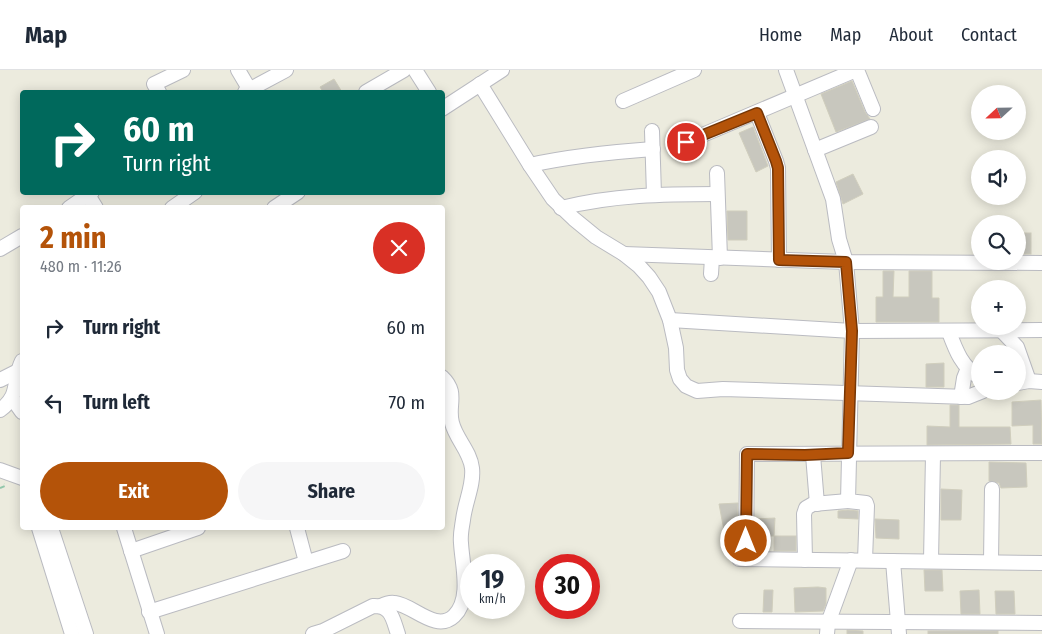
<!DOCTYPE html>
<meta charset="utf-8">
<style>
:root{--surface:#fff;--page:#f6f6f7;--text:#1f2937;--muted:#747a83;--line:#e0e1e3;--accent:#b45309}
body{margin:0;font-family:"Fira Sans Condensed",sans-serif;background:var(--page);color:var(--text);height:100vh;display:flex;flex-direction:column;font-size:19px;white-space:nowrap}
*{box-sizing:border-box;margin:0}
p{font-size:16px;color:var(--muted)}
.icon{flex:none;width:28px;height:28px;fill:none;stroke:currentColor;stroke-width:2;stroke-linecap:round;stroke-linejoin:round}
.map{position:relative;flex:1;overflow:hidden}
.details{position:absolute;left:20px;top:135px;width:425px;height:325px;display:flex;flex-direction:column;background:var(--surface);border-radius:5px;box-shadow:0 2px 12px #0003}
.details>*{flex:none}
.banner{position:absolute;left:20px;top:20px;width:425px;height:105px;border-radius:5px;box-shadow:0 2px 12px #0003;background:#00695c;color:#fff;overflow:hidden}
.needle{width:32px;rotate:248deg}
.fabs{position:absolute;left:971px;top:15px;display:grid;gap:10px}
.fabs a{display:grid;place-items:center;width:55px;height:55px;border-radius:50%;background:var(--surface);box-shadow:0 2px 12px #0003;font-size:25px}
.speed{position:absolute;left:460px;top:484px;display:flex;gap:10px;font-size:25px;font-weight:700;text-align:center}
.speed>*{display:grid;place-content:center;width:65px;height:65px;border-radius:50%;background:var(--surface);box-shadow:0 2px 12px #0003;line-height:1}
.speed small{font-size:12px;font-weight:400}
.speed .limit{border:8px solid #d22;background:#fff;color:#111}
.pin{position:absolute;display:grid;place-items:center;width:42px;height:42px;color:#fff;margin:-21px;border:2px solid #fff;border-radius:50%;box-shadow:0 1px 5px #0007}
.me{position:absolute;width:55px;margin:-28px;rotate:0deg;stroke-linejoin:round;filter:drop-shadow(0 0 4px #0008)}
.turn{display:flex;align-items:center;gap:18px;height:105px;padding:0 20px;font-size:22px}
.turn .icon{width:65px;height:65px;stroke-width:2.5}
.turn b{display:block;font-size:35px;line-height:42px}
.round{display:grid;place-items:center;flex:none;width:52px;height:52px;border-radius:26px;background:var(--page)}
.head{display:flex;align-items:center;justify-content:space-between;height:85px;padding:0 20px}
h1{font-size:30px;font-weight:700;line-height:38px;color:var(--accent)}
.action{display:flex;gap:10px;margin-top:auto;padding:10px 20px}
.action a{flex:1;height:58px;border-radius:30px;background:var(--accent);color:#fff;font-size:20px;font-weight:700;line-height:58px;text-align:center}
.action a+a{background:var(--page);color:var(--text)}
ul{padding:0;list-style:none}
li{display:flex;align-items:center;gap:15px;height:75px;padding:0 20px}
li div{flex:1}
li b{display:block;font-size:19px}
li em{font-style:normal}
header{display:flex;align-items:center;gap:30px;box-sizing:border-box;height:70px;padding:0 25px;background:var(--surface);border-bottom:1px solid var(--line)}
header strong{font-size:24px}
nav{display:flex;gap:28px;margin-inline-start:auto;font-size:18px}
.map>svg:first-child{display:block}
.building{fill:#c8c7be;stroke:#d0cebd}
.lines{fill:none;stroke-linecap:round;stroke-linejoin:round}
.minor-casing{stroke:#babbc1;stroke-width:16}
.path{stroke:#92c6aa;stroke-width:2;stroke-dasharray:5 2.5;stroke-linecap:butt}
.minor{stroke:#fff;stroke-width:14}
.route-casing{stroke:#753606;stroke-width:12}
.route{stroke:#b45309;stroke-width:9}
</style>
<header>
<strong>Map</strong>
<nav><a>Home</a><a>Map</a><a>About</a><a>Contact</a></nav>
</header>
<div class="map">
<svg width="1042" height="564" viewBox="0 0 1042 564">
<rect width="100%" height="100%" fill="#ecebde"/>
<g class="building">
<path d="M 334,9 L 342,22 L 323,22 L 320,17 Z"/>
<path d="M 852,11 L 865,42 L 870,49 L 836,62 L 821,24 Z"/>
<path d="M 753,57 L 768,96 L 756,102 L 739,63 Z"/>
<path d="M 853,104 L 863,124 L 843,134 L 836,112 Z"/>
<path d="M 727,141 L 747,141 L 747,170 L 728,170 Z"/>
<rect x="1020" y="163" width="11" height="21"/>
<path d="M 883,201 L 894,201 L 893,227 L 909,227 L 909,201 L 932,201 L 932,228 L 939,228 L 939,252 L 876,252 L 876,227 L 883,227 Z"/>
<path d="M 944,293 L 944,317 L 926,317 L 926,294 Z"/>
<path d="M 1041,330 L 1042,374 L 1033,374 L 1033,355 L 1012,356 L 1012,332 Z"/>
<path d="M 950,335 L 959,335 L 959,357 L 1010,357 L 1011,374 L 927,375 L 927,356 L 950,357 Z"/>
<path d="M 989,392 L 1026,393 L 1027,417 L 1001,418 L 999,413 L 989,411 Z"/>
<path d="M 941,419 L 962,420 L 961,450 L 941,450 Z"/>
<path d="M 738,433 L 737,470 L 726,471 L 719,434 Z"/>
<path d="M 848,440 L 858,441 L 858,449 L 838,448 L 838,441 Z"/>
<path d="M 775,448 L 774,466 L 755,466 L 755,449 Z"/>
<path d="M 875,449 L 899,450 L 899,469 L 876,468 Z"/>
<rect x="774" y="466" width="22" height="15"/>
<path d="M 924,500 L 942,500 L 943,521 L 925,521 Z"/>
<path d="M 818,517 L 826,518 L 826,534 L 823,541 L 795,542 L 794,518 Z"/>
<path d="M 764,520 L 773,520 L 772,542 L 763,542 Z"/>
<path d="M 979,520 L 980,544 L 961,544 L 960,521 Z"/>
<path d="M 995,521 L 1014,521 L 1015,544 L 996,544 Z"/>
<path d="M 847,560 L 863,561 L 863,564 L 847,564 Z"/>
<rect x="928" y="561" width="70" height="3"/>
</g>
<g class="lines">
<defs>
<g id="minor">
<path d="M 238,0 L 251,22"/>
<path d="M 415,0 L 429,22"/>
<path d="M 786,0 L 833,129 L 839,169 L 846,192 L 852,261 L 848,431 L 866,433 L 867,436 L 865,490"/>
<path d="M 857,0 L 873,39"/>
<path d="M 480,14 L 530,95 L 553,129 L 574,149 L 596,167 L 624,184 L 639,196 L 649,207 L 659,222 L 670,250 L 676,278 L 677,300 L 680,309 L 686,316 L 697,321 L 723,319 L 968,327 L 983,321"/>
<path d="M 159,22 L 154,14 L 183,0"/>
<path d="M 245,22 L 286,0"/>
<path d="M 366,22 L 404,0"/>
<path d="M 623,31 L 694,0"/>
<path d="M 442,39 L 502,0"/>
<path d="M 757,43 L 776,91 L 778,98 L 779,190"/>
<path d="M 652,61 L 654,125"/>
<path d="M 686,72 L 856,0"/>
<path d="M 815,80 L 871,57"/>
<path d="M 530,95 C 571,86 611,82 653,79"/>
<path d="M 717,103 L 720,188"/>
<path d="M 88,125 L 96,138"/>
<path d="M 69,138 L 92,122"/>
<path d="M 172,138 L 195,122"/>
<path d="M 274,138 L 298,122"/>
<path d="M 561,138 C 612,125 665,124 717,124"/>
<path d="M 0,179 L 22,166"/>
<path d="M 624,184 L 846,192 L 1042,193"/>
<path d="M 711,204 L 712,188"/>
<path d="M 670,250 L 852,261 L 1042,260"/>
<path d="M 1002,261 L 1017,277 L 1029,311"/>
<path d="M 949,262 C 956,281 962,297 980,308"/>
<path d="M 0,310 L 18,301"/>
<path d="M 1018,313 L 1029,311 L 1042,312"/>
<path d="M 961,327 L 964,308 L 968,298"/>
<path d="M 12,328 L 22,342"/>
<path d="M 0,340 C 21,325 12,311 22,291"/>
<path d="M 813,385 L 817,434"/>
<path d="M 0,400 L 22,408"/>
<path d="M 39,458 L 72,564"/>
<path d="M 51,458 L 86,564"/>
<path d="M 124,458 L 157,564"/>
<path d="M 297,458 L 306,492"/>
<path d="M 131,481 L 198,458"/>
<path d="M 746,488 L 747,384 L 1042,383"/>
<path d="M 739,489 L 1042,493"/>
<path d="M 805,490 L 804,444 L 806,438 L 813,434 L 848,431"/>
<path d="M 893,491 L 899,564"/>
<path d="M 931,491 L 933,385"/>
<path d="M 991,492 L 992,419"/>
<path d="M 381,536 C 385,534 390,532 395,533 C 413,535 436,563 454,546 C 472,529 462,494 461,473 C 460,465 462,457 463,450 C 465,432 474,415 472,398 C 470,381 456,369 452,353 C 447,335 459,323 442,307"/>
<path d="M 149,542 L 343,481"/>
<path d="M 740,551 L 1042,553"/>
<path d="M 313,564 L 323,561 L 373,536 C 392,535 393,550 398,564"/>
<path d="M 827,564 L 828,553 L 851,490"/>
</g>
</defs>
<use href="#minor" class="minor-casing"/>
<path class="path" d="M 0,418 L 5,416 L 4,414"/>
<use href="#minor" class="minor"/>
</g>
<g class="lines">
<defs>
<path id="route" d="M 686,72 L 757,43 L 776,91 L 778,98 L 779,190 L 846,192 L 852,261 L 848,383 L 805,385 L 747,384 L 746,471"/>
</defs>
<use href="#route" class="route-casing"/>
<use href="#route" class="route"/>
</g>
</svg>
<div class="fabs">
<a><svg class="needle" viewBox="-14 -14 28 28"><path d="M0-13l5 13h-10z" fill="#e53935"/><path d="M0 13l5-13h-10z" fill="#747a83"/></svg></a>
<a><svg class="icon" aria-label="sound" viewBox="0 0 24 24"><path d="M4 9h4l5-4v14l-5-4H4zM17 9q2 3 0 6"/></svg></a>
<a><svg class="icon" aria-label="search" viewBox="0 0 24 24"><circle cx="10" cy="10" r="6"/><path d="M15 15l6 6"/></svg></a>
<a>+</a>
<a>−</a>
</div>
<div class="speed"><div>19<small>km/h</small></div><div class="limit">30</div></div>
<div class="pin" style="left:686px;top:72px;background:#d93025"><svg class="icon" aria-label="arrive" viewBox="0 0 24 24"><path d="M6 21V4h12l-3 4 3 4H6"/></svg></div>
<svg class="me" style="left:746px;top:471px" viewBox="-20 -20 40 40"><circle r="17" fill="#b45309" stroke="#fff" stroke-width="3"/><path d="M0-11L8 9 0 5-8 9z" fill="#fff"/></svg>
<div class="banner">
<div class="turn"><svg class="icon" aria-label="right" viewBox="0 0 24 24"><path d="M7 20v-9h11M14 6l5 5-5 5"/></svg><div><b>60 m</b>Turn right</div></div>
</div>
<section class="details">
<div class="head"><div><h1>2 min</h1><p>480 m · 11:26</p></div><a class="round" style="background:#d93025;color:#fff"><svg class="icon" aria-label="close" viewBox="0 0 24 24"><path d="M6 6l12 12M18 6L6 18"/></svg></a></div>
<ul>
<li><svg class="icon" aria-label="right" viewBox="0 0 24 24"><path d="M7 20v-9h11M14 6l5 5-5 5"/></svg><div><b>Turn right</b></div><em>60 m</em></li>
<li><svg class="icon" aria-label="left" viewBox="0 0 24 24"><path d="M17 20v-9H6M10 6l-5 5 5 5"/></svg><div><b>Turn left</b></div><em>70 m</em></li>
</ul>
<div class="action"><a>Exit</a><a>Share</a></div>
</section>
</div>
